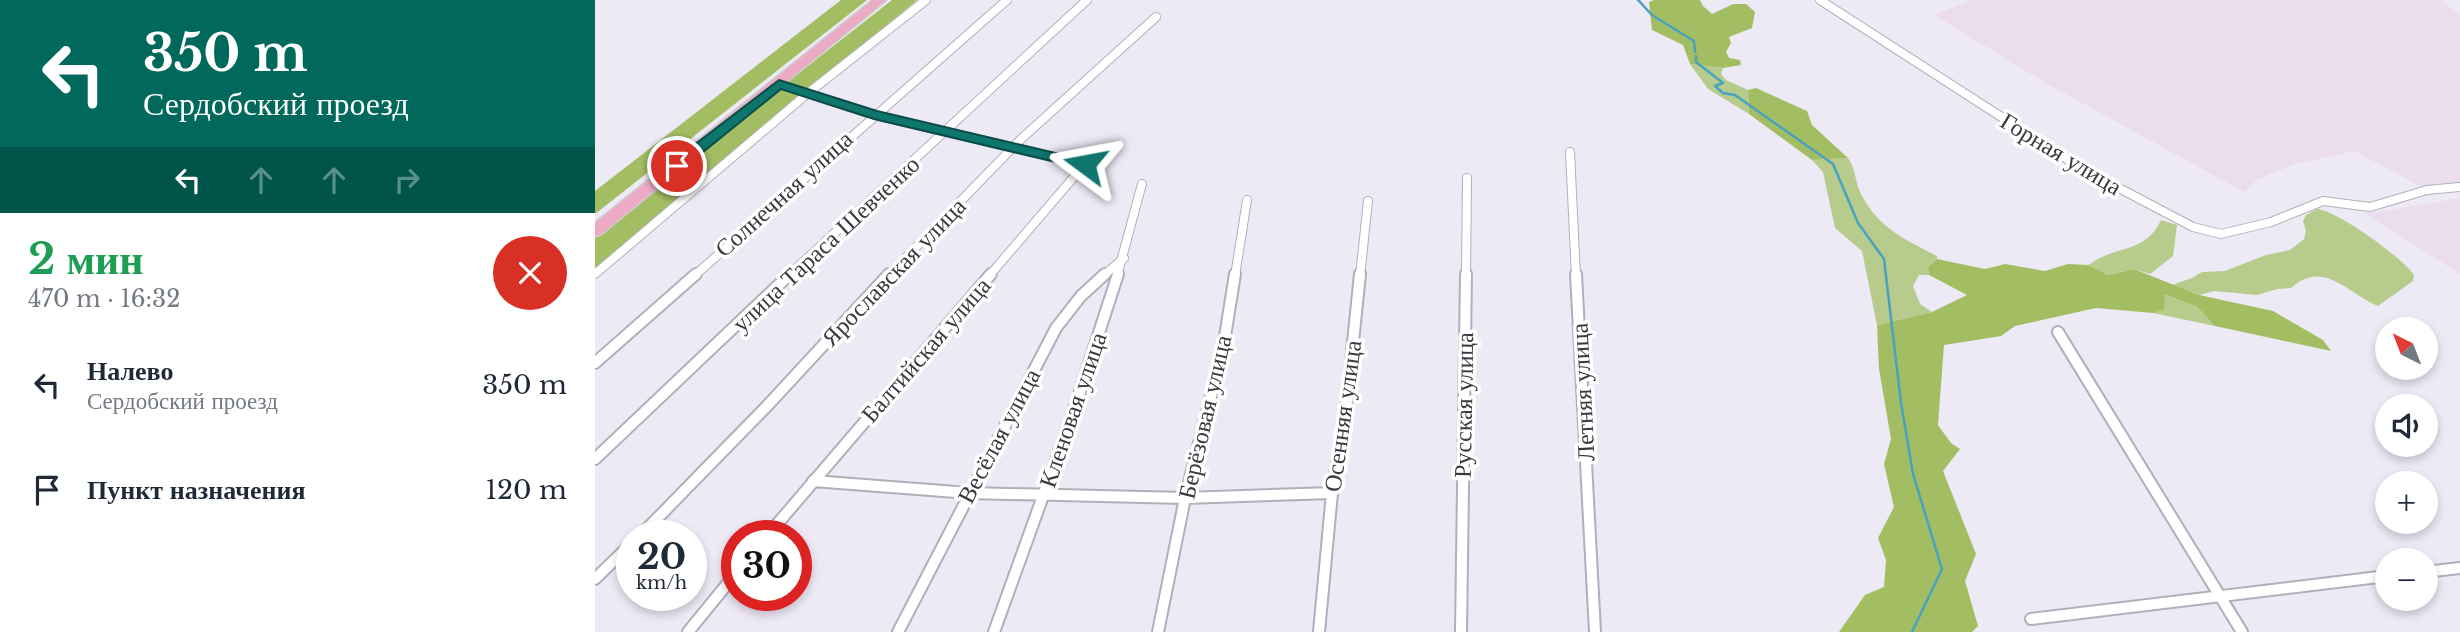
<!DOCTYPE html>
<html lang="ru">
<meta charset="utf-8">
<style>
:root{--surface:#fff;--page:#f2f2f3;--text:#1f2937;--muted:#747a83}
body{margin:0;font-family:"Libre Baskerville",serif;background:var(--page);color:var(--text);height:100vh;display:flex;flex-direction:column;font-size:26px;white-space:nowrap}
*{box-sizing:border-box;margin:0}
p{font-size:23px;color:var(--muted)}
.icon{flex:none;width:38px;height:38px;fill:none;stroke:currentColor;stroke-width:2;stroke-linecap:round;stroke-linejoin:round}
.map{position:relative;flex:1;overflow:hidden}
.panel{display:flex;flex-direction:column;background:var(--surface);width:595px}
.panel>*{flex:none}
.top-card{background:#00695c;color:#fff;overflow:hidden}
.needle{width:46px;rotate:318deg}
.tools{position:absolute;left:1780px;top:317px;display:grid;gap:14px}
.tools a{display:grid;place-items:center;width:63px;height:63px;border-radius:50%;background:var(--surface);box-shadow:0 4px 10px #0003;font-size:35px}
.speed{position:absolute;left:21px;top:520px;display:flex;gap:14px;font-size:35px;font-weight:700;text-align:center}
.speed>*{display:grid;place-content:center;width:91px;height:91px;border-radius:50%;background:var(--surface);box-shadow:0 4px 10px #0003;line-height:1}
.speed small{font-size:18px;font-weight:400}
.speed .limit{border:10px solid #d22;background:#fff;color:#111}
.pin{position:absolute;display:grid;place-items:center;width:60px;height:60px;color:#fff;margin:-30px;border:4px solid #fff;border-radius:50%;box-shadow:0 2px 7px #0007}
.me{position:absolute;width:77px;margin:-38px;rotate:283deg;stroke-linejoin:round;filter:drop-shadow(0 0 5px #0008)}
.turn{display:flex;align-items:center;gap:24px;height:147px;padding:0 28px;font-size:32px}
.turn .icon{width:91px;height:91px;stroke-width:2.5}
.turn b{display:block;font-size:49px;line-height:60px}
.lanes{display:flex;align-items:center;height:66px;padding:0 28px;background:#0003;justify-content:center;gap:35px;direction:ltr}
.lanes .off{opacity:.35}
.round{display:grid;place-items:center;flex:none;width:74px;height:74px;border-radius:37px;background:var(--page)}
.summary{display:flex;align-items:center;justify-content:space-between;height:119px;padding:0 28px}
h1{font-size:42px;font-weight:700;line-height:52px;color:#1e9e55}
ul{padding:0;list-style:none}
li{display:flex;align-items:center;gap:21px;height:105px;padding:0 28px}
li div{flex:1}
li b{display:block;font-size:26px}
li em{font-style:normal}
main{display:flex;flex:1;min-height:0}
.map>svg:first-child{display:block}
.industrial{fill:#ebdcee}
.green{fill:#b7cc8c}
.forest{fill:#a3be62}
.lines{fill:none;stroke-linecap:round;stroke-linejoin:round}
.stream{stroke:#49a2bf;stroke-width:2.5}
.minor-far1-casing{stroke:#b2afba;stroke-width:10}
.minor-casing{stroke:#b2afba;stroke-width:14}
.primary-casing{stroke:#cccccd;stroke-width:3}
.minor-far1{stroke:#fff;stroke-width:8}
.minor{stroke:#fff;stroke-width:10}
.primary{fill:#ecaac5;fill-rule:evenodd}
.route{fill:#0f766e;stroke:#0a4d48;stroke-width:2}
.labels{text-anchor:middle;stroke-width:7;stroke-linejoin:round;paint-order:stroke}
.street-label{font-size:24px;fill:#3a393d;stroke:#fff}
</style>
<main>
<section class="panel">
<div class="top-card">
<div class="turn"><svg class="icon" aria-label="left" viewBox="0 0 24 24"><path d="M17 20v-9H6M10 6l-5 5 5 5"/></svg><div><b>350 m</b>Сердобский проезд</div></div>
<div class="lanes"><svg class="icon" aria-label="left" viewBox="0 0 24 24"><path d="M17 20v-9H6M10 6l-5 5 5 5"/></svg><svg class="icon off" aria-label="ahead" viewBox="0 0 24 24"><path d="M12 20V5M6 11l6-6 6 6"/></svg><svg class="icon off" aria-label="ahead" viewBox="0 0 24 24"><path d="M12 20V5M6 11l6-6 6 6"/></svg><svg class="icon off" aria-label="right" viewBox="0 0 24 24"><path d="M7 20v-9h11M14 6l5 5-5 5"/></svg></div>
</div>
<div class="summary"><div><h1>2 мин</h1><p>470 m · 16:32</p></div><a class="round" style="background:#d93025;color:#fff"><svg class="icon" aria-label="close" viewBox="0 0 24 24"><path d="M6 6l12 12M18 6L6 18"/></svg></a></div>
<ul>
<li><svg class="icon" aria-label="left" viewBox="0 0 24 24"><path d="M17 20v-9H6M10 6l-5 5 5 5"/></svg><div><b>Налево</b><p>Сердобский проезд</p></div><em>350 m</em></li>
<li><svg class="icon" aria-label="arrive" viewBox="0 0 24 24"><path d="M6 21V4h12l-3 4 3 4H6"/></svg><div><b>Пункт назначения</b></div><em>120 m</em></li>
</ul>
</section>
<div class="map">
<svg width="1865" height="632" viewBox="0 0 1865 632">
<rect width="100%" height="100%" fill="#ede9f5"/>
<g class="industrial">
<path d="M 1377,0 L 1846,0 L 1865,16 L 1865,187 L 1832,190 L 1760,151 L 1700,164 L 1663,179 L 1649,192 L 1451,83 L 1339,15 Z"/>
<path d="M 1865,198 L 1865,274 L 1771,214 Z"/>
</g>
<g class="green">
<path d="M 1095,64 L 1128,68 L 1126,74 L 1131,80 L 1153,90 L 1154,114 L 1113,89 Z"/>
<path d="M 1253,158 C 1262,171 1259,180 1266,194 C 1284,229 1310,239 1342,256 L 1342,259 L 1333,267 L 1334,275 L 1324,275 L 1318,286 L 1325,304 L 1337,312 L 1282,325 L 1267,251 L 1240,228 L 1228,172 L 1217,160 Z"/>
<path d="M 1722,209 C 1741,210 1808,258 1819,275 L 1818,281 L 1783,306 C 1751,292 1728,259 1696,288 L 1682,289 L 1662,295 L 1619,291 L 1605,295 L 1577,285 L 1597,278 L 1607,272 L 1630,271 L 1671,255 L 1695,250 L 1709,239 L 1711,231 L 1708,221 L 1711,215 Z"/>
<path d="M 1566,220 L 1582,225 L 1578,256 L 1555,274 L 1539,269 L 1513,275 L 1494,265 C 1518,245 1550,255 1566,220 Z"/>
<path d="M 1569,295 L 1601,306 L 1620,326 L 1558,313 L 1569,310 Z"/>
</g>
<g class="forest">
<path d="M 246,0 L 272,0 L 0,214 L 0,191 Z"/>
<path d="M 297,0 L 322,0 L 0,269 L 0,238 L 116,142 Z"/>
<path d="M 1059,0 L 1105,0 L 1108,6 L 1117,14 L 1138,4 L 1151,4 L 1160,12 L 1157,28 L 1134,37 L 1136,43 L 1131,52 L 1134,58 L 1145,60 L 1146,65 L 1128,68 L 1095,64 L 1088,45 L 1057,30 L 1054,2 Z"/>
<path d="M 1161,88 L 1212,111 L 1217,125 L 1253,158 L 1217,160 L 1154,114 L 1153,90 Z"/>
<path d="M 1342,259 L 1390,269 L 1410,264 L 1450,271 L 1473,264 L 1494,265 L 1513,275 L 1539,269 L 1604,295 L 1678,311 L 1728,340 L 1736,351 L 1620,326 L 1601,306 L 1570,295 L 1569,310 L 1558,313 L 1501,308 L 1420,326 L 1406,336 L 1349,345 L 1343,425 L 1356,443 L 1365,449 L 1348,471 L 1381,554 L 1370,581 L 1383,626 L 1377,632 L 1244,632 L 1270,595 L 1289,587 L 1291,560 L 1283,538 L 1299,507 L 1289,464 L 1296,439 L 1284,369 L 1282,325 L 1337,312 L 1372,295 L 1334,275 L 1333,267 Z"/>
</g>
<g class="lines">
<g class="stream">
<path d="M 1043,0 L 1057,15 L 1099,41 L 1100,52"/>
<path d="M 1101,56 L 1101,62 L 1128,83 L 1120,86 L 1128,93 L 1140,95 L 1238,164 L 1263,223 L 1289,259 L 1306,403 L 1318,474 L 1347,569 L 1317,632"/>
</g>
<defs>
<g id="minor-far1">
<path d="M 1225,0 L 1484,167 L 1598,227 L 1626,234 L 1676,222 L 1728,201 L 1775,207 L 1832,190 L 1865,187"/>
<path d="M 184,84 L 279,115 L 490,164 L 394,276"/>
<path d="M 975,152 L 981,276"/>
<path d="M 0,274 L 212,94 L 331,0"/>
<path d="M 99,276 L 412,0"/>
<path d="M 193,276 L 492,0"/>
<path d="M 293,276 L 425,140 L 561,17"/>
<path d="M 508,276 L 529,258"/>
<path d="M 522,276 L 547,184"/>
<path d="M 640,276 L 652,200"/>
<path d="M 765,276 L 773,201"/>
<path d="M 871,276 L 872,178"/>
</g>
<g id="minor">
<path d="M 981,274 L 1000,632"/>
<path d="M 1463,332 L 1647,632"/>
<path d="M 0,363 L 101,274"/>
<path d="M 0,459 L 195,274"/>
<path d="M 218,481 L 374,493 L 590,498 L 737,493"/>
<path d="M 45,536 L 173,405 L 294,274"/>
<path d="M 172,536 L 396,274"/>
<path d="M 1830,572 L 1865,568"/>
<path d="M 0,579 L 37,543"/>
<path d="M 1436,619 L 1792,576"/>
<path d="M 93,632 L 142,572"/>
<path d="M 303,632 L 461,328 L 486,296 L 510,274"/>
<path d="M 399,632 L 479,410 L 523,274"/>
<path d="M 563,632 L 590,498 L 628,349 L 640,274"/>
<path d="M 724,632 L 737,493 L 751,410 L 765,274"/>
<path d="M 866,632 L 871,274"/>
</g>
<path id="primary" d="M 278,0 L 291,0 L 5,235 L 0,236 L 0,223 Z"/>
</defs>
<use href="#minor-far1" class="minor-far1-casing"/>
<use href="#minor" class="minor-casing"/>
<use href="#primary" class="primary-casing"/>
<use href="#minor-far1" class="minor-far1"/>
<use href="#minor" class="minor"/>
<use href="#primary" class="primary"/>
</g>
<path class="route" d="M 184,80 L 282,111 L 490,160 L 497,164 L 490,169 L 279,119 L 186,89 L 87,169 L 77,169 L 77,162 Z"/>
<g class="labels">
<g class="street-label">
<text transform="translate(1466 154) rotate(31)" y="8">Горная улица</text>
<text transform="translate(189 194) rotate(-42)" y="8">Солнечная улица</text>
<text transform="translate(231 244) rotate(-43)" y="8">улица Тараса Шевченко</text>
<text transform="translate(299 272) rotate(-46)" y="8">Ярославская улица</text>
<text transform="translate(331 350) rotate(-49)" y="8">Балтийская улица</text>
<text transform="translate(988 392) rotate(-93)" y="8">Летняя улица</text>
<text transform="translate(869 405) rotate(-89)" y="8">Русская улица</text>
<text transform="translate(478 410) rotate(-71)" y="8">Кленовая улица</text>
<text transform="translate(748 416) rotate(-82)" y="8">Осенняя улица</text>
<text transform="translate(610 417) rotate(-77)" y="8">Берёзовая улица</text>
<text transform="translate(404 436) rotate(-62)" y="8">Весёлая улица</text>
</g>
</g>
</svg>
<div class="tools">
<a><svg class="needle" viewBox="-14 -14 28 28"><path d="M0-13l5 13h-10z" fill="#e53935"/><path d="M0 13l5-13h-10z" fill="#747a83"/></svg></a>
<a><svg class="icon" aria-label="sound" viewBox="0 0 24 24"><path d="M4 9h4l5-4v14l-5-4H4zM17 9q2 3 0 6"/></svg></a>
<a>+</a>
<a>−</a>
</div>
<div class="speed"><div>20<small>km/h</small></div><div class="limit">30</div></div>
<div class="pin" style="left:82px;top:166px;background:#d93025"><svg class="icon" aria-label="arrive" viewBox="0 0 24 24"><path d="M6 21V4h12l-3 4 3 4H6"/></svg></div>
<svg class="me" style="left:490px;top:164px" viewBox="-20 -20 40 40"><path d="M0-17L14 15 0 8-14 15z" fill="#0f766e" stroke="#fff" stroke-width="4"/></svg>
</div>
</main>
